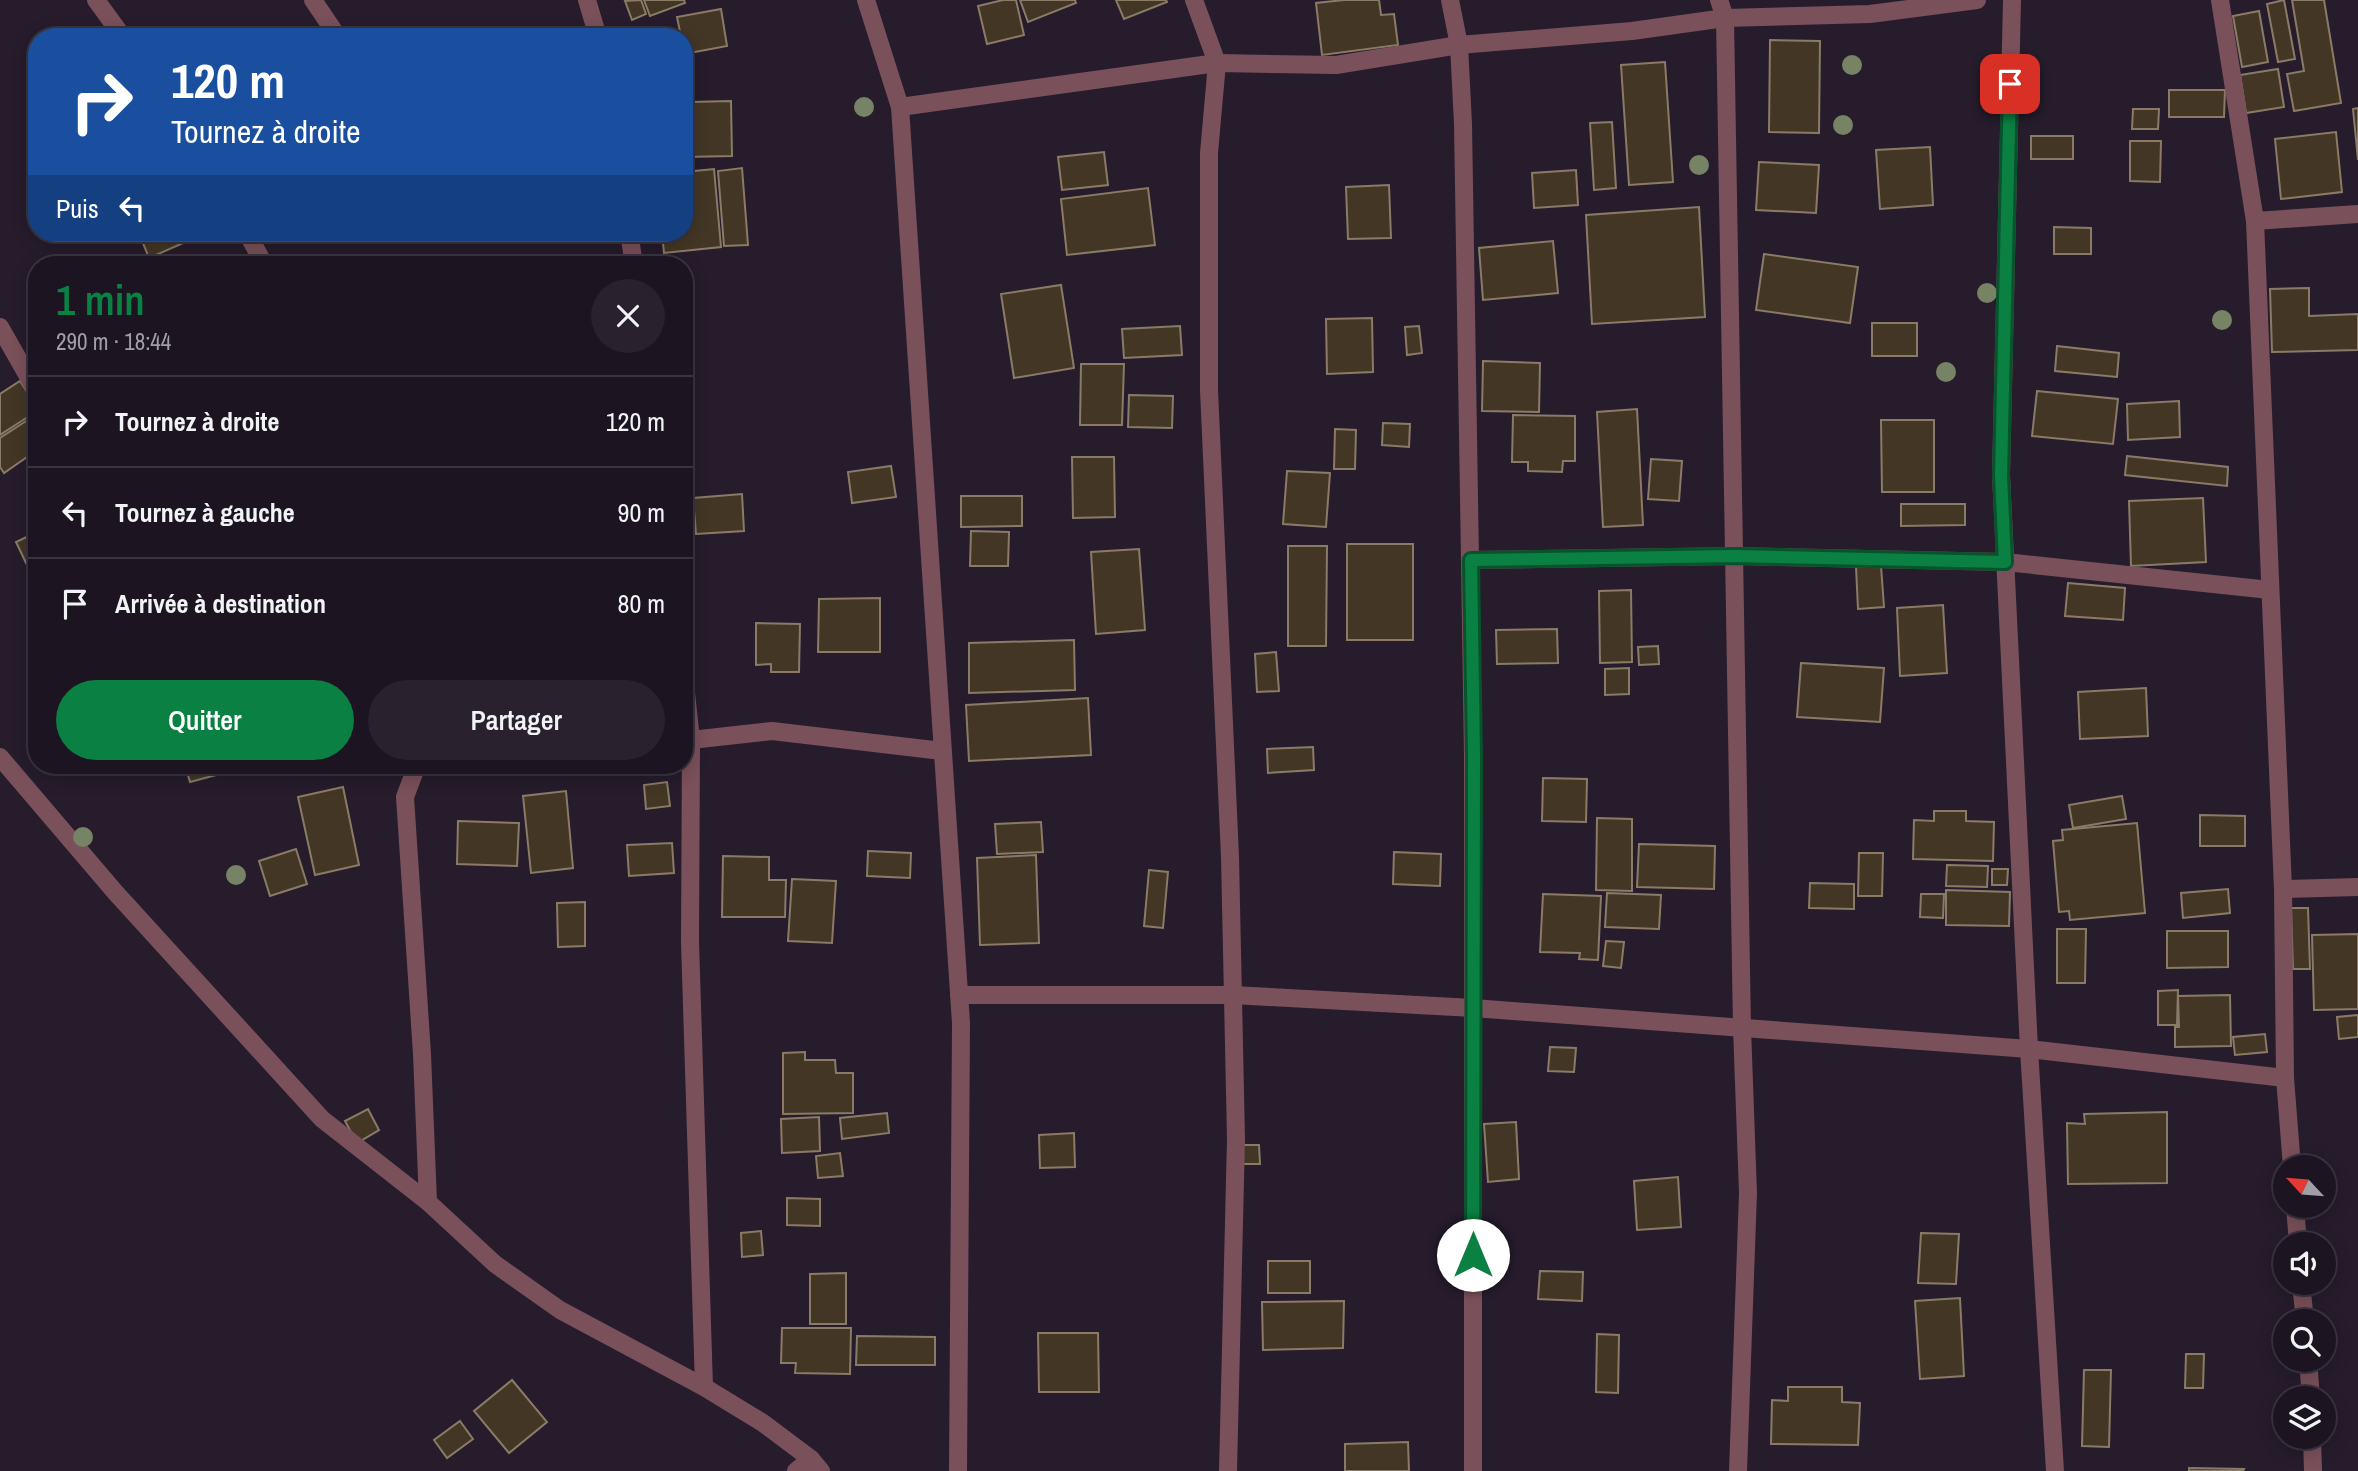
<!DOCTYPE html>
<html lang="fr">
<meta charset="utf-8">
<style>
:root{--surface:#1c1521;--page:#29222e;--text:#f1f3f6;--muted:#a09fa5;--line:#3a343f;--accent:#0b8043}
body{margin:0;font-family:"Archivo Narrow",sans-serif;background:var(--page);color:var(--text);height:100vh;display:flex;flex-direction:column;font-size:26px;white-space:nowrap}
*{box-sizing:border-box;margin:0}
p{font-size:23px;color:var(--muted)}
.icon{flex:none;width:38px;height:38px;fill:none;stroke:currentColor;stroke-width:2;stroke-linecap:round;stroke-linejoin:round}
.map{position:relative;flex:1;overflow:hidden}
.sheet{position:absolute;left:28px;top:256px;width:665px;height:518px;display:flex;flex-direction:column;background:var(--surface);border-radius:28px;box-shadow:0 4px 18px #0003,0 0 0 2px var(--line)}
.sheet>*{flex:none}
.hud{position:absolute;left:28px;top:28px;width:665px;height:214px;border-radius:28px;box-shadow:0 4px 18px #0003,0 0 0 2px var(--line);background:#1a4fa0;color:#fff;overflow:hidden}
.needle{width:46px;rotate:296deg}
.buttons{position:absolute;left:2273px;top:1155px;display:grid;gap:14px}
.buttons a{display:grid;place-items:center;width:63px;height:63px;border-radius:50%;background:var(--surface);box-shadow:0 4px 18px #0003,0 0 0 2px var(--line);font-size:35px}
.pin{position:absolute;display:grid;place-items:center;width:60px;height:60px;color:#fff;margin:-30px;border-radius:14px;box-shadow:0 4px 10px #0006}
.me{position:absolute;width:77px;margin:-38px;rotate:0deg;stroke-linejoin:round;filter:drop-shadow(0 0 5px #0008)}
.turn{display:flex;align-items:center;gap:24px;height:147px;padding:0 28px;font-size:32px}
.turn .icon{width:91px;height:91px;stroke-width:2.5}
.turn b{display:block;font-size:49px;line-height:60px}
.then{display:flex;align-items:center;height:66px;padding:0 28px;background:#0003;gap:14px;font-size:26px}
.round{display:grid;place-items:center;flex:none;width:74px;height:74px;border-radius:37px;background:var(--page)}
.overview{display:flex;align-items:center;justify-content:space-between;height:119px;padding:0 28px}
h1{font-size:42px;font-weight:600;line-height:52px;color:var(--accent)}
.button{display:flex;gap:14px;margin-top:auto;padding:14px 28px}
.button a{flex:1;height:80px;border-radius:42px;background:var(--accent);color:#fff;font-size:28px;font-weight:600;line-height:80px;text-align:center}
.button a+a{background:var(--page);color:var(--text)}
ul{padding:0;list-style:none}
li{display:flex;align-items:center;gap:21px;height:91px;padding:0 28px;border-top:2px solid var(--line)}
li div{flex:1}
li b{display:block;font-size:26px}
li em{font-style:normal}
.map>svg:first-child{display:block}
.building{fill:#433625;stroke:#8a7b67;stroke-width:2}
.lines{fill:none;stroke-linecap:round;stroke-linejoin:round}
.street{stroke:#7a505a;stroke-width:18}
.tree{fill:#768364}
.route-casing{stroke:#07532c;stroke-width:18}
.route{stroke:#0b8043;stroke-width:12}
</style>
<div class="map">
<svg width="2358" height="1471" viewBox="0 0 2358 1471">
<rect width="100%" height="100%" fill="#261c2c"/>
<g class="building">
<path d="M 641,0 L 646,14 L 632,20 L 625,1 Z"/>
<path d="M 644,0 L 684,0 L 685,3 L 650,16 Z"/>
<path d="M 1003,0 L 1016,0 L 1024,35 L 987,44 L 978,6 Z"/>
<path d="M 1020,0 L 1075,0 L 1076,3 L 1028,22 Z"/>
<path d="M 1116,0 L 1166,0 L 1167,2 L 1124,19 Z"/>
<path d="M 1344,0 L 1379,0 L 1381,15 L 1394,14 L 1398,45 L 1322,55 L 1316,3 Z"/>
<path d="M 2284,0 L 2295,59 L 2278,62 L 2267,4 Z"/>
<path d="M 2292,0 L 2324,0 L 2341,103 L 2294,111 L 2287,74 L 2304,71 Z"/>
<path d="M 721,9 L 727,46 L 684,54 L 684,37 L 681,37 L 677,17 Z"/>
<path d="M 2259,11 L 2268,62 L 2242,67 L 2233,16 Z"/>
<path d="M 1770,40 L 1820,41 L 1819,133 L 1769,132 Z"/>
<path d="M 1665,62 L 1673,182 L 1629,185 L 1621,65 Z"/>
<path d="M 2278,69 L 2284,107 L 2246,113 L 2240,75 Z"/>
<path d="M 2169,90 L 2225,90 L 2224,117 L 2169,117 Z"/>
<path d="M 731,101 L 732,156 L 684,157 L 684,120 L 691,119 L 690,102 Z"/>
<path d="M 2358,108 L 2358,160 L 2353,109 Z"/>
<path d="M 2133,109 L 2159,109 L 2158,129 L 2132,129 Z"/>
<path d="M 1612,122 L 1616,188 L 1594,190 L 1590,123 Z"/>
<path d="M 2336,132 L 2342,192 L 2281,199 L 2275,139 Z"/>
<rect x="2031" y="136" width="42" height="23"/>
<path d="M 2130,141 L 2161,141 L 2160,182 L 2130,181 Z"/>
<path d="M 1930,147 L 1933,205 L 1880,209 L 1876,150 Z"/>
<path d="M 1104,152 L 1108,185 L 1062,190 L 1058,157 Z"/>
<path d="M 1759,162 L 1819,165 L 1816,213 L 1756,210 Z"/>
<path d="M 742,168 L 748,245 L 724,246 L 718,171 Z"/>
<path d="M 714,169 L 721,247 L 664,253 L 662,233 L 684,233 L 684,172 Z"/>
<path d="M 1576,170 L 1578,205 L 1534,208 L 1532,173 Z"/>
<path d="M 1389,185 L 1391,238 L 1348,239 L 1346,187 Z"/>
<path d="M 1148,188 L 1155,245 L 1067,255 L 1061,199 Z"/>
<path d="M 1699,207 L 1705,317 L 1592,324 L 1586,215 Z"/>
<path d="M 2054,227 L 2091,228 L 2091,254 L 2054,254 Z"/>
<path d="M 139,233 L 206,233 L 149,258 Z"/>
<path d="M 1553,241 L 1558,293 L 1483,300 L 1479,248 Z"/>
<path d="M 1764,254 L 1858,267 L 1850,323 L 1756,310 Z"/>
<path d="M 99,258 L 102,264 L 87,264 Z"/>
<path d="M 1061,285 L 1074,368 L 1014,378 L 1001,294 Z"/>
<path d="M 2309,288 L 2309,316 L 2358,314 L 2358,350 L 2272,352 L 2270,289 Z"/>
<path d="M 1372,318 L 1373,372 L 1327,374 L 1326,319 Z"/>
<rect x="1872" y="323" width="45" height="33"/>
<path d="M 1180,326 L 1182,355 L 1124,358 L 1122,329 Z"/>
<path d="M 1419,326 L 1422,353 L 1407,355 L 1405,327 Z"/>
<path d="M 2057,346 L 2119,353 L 2117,377 L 2055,371 Z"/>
<path d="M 1483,361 L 1540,363 L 1539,412 L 1482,411 Z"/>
<path d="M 1081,364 L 1124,364 L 1122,425 L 1080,425 Z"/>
<path d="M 20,381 L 37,407 L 37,411 L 0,435 L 0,394 Z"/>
<path d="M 2037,391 L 2118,399 L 2113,444 L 2032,436 Z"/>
<path d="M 1129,395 L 1173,396 L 1172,428 L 1128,427 Z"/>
<path d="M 2179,401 L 2180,437 L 2128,440 L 2127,404 Z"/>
<path d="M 1637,409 L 1643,525 L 1603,527 L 1597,412 Z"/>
<path d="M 37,414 L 37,450 L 4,473 L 0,467 L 0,438 Z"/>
<path d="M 1513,415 L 1575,416 L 1575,461 L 1563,461 L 1562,472 L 1528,471 L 1528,462 L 1512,462 Z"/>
<path d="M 1881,420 L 1934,420 L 1934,492 L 1882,492 Z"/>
<path d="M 1383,423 L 1410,424 L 1409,447 L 1382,445 Z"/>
<path d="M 1335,429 L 1356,430 L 1355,469 L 1334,469 Z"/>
<path d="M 2127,456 L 2228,467 L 2227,486 L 2125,475 Z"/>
<path d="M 1072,457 L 1114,457 L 1115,517 L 1073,518 Z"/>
<path d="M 1651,459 L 1682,461 L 1679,501 L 1648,499 Z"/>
<path d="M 891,466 L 896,497 L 852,503 L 848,472 Z"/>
<path d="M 1287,471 L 1330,473 L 1326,527 L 1283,524 Z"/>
<path d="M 742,494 L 744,531 L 696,534 L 693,498 Z"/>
<path d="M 961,496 L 1022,496 L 1022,526 L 961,527 Z"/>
<path d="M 2203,498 L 2206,562 L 2131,566 L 2129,501 Z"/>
<path d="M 1901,504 L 1965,504 L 1965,525 L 1901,526 Z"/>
<path d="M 971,531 L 1009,532 L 1008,566 L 970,566 Z"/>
<path d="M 37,532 L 37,586 L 16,542 Z"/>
<rect x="1347" y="544" width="66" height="96"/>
<path d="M 1288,546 L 1327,546 L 1326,646 L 1288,646 Z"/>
<path d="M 1139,549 L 1145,630 L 1096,634 L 1091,552 Z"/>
<path d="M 1881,566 L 1884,607 L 1858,609 L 1856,567 Z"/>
<path d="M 2068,583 L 2125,588 L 2123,620 L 2065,616 Z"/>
<path d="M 1631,590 L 1632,662 L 1600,663 L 1599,591 Z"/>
<path d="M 880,598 L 880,652 L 818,652 L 819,599 Z"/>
<path d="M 1943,605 L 1947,673 L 1900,676 L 1897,608 Z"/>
<path d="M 756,623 L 800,624 L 799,672 L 771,672 L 771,664 L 756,665 Z"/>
<path d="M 1557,629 L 1558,663 L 1497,664 L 1496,630 Z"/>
<path d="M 1074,640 L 1075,690 L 969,693 L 969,643 Z"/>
<path d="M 1658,646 L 1659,664 L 1639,665 L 1638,647 Z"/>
<path d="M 1276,652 L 1279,691 L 1257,692 L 1255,654 Z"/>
<path d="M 1801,663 L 1884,668 L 1880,722 L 1797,717 Z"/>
<path d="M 1629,668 L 1629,694 L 1605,695 L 1605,669 Z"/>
<path d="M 2146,688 L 2148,736 L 2080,739 L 2078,692 Z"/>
<path d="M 1088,698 L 1091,755 L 969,761 L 966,705 Z"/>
<path d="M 1313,747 L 1314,770 L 1268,773 L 1267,749 Z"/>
<path d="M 185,765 L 229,765 L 231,771 L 190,782 Z"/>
<path d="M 1543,778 L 1587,779 L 1586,822 L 1542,821 Z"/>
<path d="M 667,782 L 670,806 L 646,809 L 644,785 Z"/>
<path d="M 343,787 L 359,865 L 315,875 L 298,797 Z"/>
<path d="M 566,791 L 573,868 L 531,873 L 523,796 Z"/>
<path d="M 2122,796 L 2126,819 L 2073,828 L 2069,805 Z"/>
<path d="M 1934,811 L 1966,811 L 1966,821 L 1994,822 L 1993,861 L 1913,859 L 1914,820 L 1934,821 Z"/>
<path d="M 2200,815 L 2245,816 L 2245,846 L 2200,846 Z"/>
<path d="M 1597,818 L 1632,819 L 1632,891 L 1596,890 Z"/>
<path d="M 458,821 L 519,823 L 517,866 L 457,864 Z"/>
<path d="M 1041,822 L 1043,852 L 997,854 L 995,824 Z"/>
<path d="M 2137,823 L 2145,913 L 2070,920 L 2069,911 L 2059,912 L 2053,841 L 2063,840 L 2062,830 Z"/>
<path d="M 672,843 L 674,873 L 629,876 L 627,845 Z"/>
<path d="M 1639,844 L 1715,846 L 1714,889 L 1637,887 Z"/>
<path d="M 296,849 L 307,884 L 270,896 L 259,861 Z"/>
<path d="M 868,851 L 911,853 L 910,878 L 867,876 Z"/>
<path d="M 1394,852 L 1441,854 L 1440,886 L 1393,884 Z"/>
<path d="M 1859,853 L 1883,853 L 1882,896 L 1858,896 Z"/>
<path d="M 1036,855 L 1039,943 L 980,945 L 977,858 Z"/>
<path d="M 723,856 L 769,857 L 769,880 L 786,880 L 785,917 L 722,917 Z"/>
<path d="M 1947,865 L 1988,866 L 1987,887 L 1946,886 Z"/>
<path d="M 1992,869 L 2008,869 L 2007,885 L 1992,885 Z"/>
<path d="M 1149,870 L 1168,872 L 1163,928 L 1144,926 Z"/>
<path d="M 792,879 L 836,881 L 832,943 L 788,941 Z"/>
<path d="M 1810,883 L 1854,884 L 1854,909 L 1809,908 Z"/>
<path d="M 2228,889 L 2230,913 L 2183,918 L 2181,893 Z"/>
<path d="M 1946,890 L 2010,892 L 2009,926 L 1946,925 Z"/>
<path d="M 1607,893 L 1661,895 L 1659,929 L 1605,927 Z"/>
<path d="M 1543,894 L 1601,896 L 1598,960 L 1579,959 L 1580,953 L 1540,952 Z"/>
<path d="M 1921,894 L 1944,894 L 1943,918 L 1920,917 Z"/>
<path d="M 585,902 L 585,946 L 558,947 L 557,903 Z"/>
<path d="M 2291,908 L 2308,908 L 2310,969 L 2293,969 Z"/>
<path d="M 2057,929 L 2086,929 L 2085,983 L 2057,983 Z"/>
<path d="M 2167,931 L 2228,931 L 2228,967 L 2167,968 Z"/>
<path d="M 2358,934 L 2358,1009 L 2314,1010 L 2312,935 Z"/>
<path d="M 1606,941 L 1624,942 L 1621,968 L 1603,966 Z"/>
<path d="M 2178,990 L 2177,1025 L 2158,1025 L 2158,991 Z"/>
<path d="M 2230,995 L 2231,1046 L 2175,1047 L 2175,1027 L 2179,1027 L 2178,996 Z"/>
<path d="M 2358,1015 L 2358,1037 L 2339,1039 L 2337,1017 Z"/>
<path d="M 2265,1034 L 2267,1052 L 2235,1055 L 2233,1037 Z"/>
<path d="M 1550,1047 L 1576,1048 L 1574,1072 L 1548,1071 Z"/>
<path d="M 805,1052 L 805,1060 L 835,1060 L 836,1073 L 853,1073 L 853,1113 L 783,1114 L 783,1053 Z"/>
<path d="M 368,1109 L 379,1130 L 357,1143 L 345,1121 Z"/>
<path d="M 2167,1112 L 2167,1183 L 2068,1184 L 2067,1123 L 2085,1124 L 2084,1114 Z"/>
<path d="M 887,1113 L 889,1133 L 842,1139 L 840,1118 Z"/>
<path d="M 819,1117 L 820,1151 L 782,1153 L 781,1119 Z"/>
<path d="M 1516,1122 L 1519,1179 L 1488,1182 L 1484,1124 Z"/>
<path d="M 1074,1133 L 1075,1167 L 1040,1168 L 1039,1135 Z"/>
<path d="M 1240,1145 L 1259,1145 L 1260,1164 L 1240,1164 Z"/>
<path d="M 840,1153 L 843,1176 L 818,1178 L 816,1156 Z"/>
<path d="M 1678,1177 L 1681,1227 L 1637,1230 L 1634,1181 Z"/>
<path d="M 787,1198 L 820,1199 L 820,1226 L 787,1225 Z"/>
<path d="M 761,1231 L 763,1255 L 742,1257 L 741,1233 Z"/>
<path d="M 1921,1233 L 1959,1234 L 1956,1284 L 1918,1283 Z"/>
<rect x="1268" y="1261" width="42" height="32"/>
<path d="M 1540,1271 L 1583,1272 L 1582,1301 L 1538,1299 Z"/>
<path d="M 846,1273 L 846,1324 L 810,1324 L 810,1274 Z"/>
<path d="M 1960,1298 L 1964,1376 L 1920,1379 L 1915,1301 Z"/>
<path d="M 1344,1301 L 1343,1348 L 1263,1350 L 1262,1302 Z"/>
<path d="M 782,1328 L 851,1328 L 850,1374 L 795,1373 L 796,1363 L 781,1363 Z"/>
<path d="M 1038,1333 L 1098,1333 L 1099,1392 L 1039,1392 Z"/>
<path d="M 1597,1334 L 1619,1335 L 1618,1393 L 1596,1392 Z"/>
<path d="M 857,1336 L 935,1337 L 935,1365 L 856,1365 Z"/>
<path d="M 2186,1354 L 2204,1354 L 2203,1388 L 2185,1388 Z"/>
<path d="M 2084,1370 L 2111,1370 L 2109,1447 L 2082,1446 Z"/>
<path d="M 512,1380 L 547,1422 L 509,1453 L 474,1411 Z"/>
<path d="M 1788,1387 L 1842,1387 L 1842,1402 L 1860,1403 L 1858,1445 L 1771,1444 L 1772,1400 L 1788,1401 Z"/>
<path d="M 460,1421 L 473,1439 L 447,1458 L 434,1440 Z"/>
<path d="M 1408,1442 L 1409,1471 L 1345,1471 L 1345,1444 Z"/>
<path d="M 2189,1468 L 2244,1469 L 2243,1471 L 2189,1471 Z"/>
</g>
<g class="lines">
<g class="street">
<path d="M 96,0 L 123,37"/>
<path d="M 313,0 L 338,37"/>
<path d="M 587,0 L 598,37"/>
<path d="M 866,0 L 900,107 L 961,1023 L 958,1471"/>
<path d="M 1194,0 L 1217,63 L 1209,153 L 1209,390 L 1230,857 L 1236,1139 L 1228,1471"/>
<path d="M 1450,0 L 1459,45 L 1463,124 L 1470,560 L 1473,757 L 1473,1471"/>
<path d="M 1719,0 L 1725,18 L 1742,1028 L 1748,1193 L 1738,1471"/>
<path d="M 2012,0 L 2001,475 L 2029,1049 L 2055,1471"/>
<path d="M 2220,0 L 2255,221 L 2283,889 L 2285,1078 L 2292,1167"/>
<path d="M 900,107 L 1217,63 L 1336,65 L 1459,45 L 1632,31 L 1725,18 L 1870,14 L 1977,0"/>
<path d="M 2255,221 L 2358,214"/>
<path d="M 247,233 L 264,264"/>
<path d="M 629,233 L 634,264"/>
<path d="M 0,327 L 37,392"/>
<path d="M 1470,560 L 1735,556 L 2005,562 L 2270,590"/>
<path d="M 684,674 L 691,740 L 690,942 L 704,1387"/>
<path d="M 691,740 L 772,731 L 942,751"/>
<path d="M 0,757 L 115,892 L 322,1119 L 428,1202 L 495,1264 L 560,1310 L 704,1387 L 763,1423 L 811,1459 L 821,1471"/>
<path d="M 417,765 L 405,797 L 422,1054 L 428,1202"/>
<path d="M 2283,889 L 2358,887"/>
<path d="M 959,995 L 1233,995 L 1473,1008 L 2029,1049 L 2285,1078"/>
<path d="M 2295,1206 L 2298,1244"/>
<path d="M 2301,1283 L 2305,1321"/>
<path d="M 2308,1360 L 2311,1398"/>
<path d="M 2312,1437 L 2313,1471"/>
<path d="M 796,1471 L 811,1459"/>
</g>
</g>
<g class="tree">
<circle cx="1852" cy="65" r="10"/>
<circle cx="864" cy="107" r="10"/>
<circle cx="1843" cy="125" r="10"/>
<circle cx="1699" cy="165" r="10"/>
<circle cx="1987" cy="293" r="10"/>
<circle cx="2222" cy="320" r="10"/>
<circle cx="1946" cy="372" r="10"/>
<circle cx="83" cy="837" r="10"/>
<circle cx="236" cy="875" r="10"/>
</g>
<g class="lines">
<defs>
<path id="route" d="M 1473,1255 L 1474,757 L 1471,560 L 1735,556 L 2005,562 L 2001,475 L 2010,84"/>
</defs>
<use href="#route" class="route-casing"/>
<use href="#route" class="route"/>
</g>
</svg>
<div class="buttons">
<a><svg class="needle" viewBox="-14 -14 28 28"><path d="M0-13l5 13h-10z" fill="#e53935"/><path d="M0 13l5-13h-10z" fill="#a09fa5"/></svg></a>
<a><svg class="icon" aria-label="sound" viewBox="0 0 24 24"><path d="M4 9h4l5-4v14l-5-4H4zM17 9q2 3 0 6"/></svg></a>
<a><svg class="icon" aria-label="search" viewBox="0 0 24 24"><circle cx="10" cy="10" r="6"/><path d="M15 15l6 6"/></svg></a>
<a><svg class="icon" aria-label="layers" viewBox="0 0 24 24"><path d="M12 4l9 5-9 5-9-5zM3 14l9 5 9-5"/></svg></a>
</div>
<div class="pin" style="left:2010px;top:84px;background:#d93025"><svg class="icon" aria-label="arrive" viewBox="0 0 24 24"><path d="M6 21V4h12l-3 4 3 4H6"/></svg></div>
<svg class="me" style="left:1473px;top:1255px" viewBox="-20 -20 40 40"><circle r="19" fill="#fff"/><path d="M0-13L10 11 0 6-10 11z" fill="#0b8043"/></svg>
<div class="hud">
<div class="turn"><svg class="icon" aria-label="right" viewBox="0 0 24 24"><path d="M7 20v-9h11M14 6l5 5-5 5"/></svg><div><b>120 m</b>Tournez à droite</div></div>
<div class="then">Puis<svg class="icon" aria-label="left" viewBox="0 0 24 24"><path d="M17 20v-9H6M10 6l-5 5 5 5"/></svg></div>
</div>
<section class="sheet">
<div class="overview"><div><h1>1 min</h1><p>290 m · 18:44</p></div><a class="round"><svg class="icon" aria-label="close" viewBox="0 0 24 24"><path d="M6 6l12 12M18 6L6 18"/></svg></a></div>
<ul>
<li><svg class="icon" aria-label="right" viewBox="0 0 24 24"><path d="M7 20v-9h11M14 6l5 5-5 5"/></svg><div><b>Tournez à droite</b></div><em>120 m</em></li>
<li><svg class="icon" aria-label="left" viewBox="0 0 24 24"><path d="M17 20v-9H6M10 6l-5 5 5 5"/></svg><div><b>Tournez à gauche</b></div><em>90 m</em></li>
<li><svg class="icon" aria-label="arrive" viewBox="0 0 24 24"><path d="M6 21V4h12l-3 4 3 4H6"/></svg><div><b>Arrivée à destination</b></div><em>80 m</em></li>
</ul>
<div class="button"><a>Quitter</a><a>Partager</a></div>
</section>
</div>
